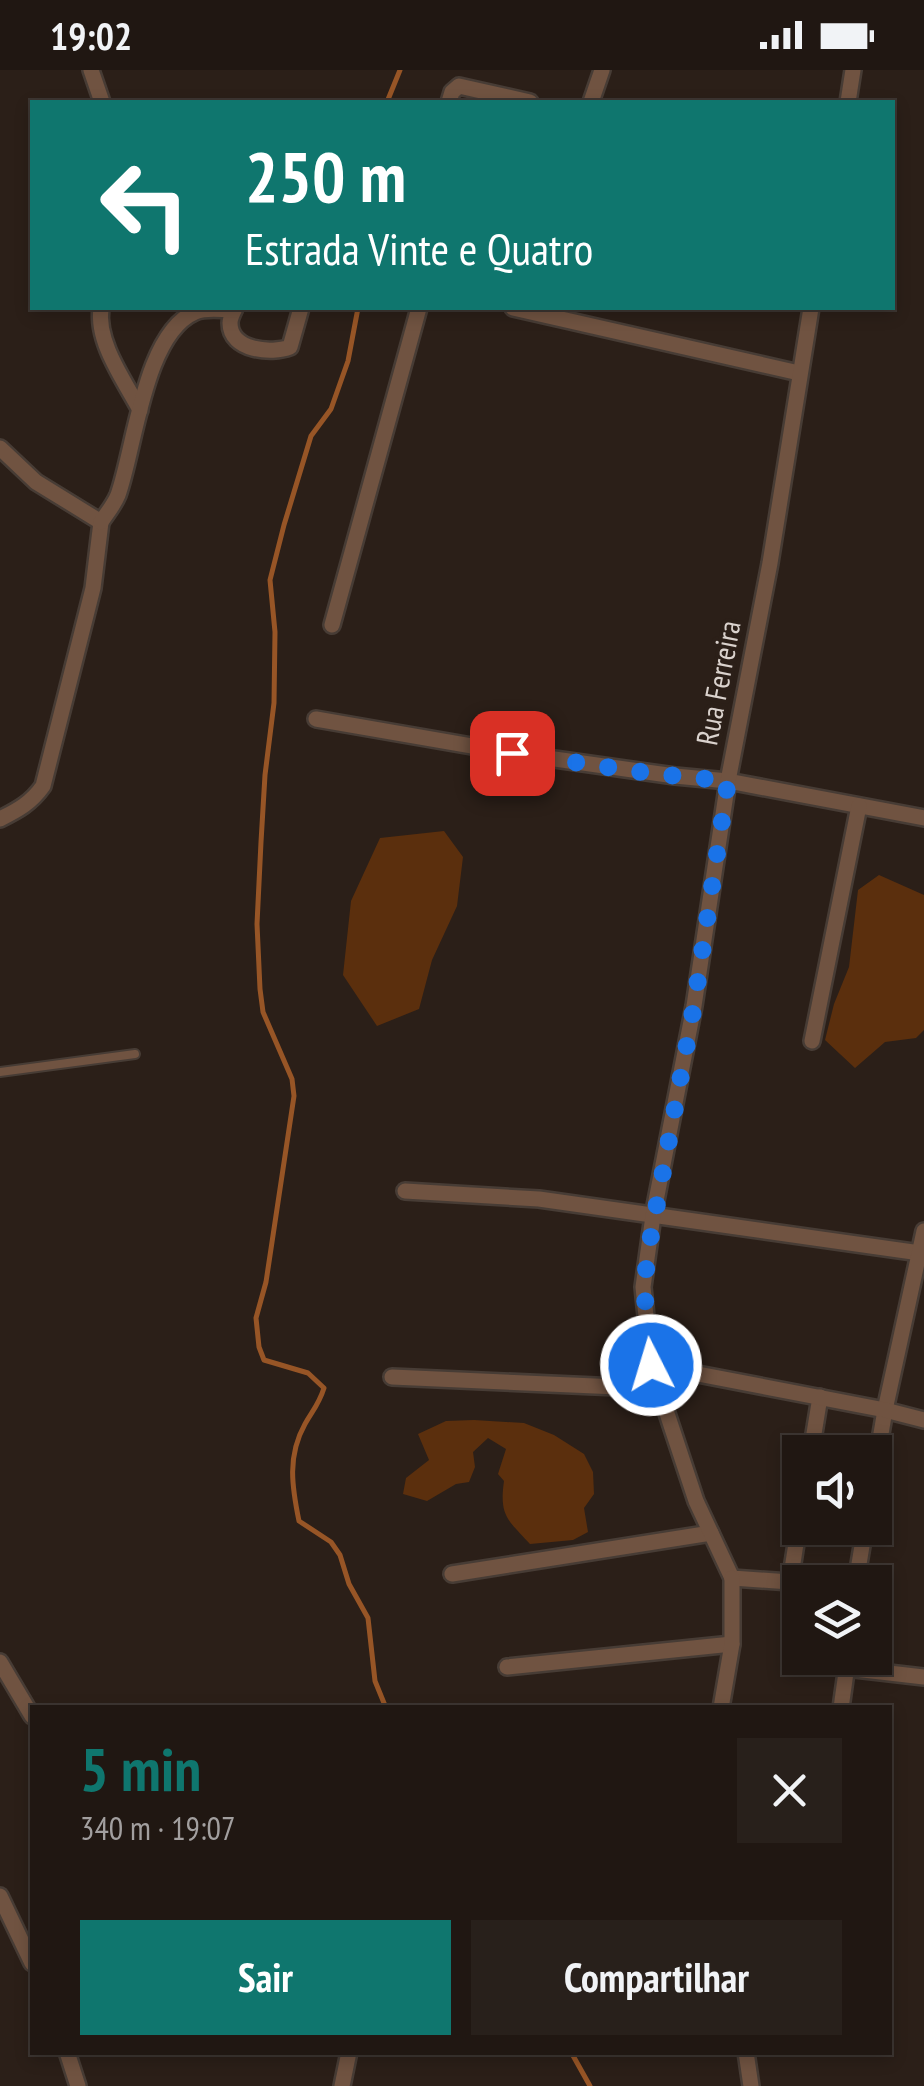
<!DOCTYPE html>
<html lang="pt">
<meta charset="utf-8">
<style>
:root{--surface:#201712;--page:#28201b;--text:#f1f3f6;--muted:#a29f9f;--line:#3d3632;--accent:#0f766e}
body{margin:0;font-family:"PT Sans Narrow",sans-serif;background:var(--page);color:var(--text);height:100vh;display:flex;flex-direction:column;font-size:38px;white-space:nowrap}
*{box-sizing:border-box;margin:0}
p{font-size:32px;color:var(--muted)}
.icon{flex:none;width:55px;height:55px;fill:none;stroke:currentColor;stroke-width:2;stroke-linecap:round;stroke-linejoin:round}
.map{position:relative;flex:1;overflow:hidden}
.details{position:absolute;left:30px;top:1635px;width:862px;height:350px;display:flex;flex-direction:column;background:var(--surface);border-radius:0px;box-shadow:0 5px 15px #0003,0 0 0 2px var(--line)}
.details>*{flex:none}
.top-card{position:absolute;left:30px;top:30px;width:865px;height:210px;border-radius:0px;box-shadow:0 5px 15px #0003,0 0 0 2px var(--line);background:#0f766e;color:#fff;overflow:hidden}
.tools{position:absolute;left:782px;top:1365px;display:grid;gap:20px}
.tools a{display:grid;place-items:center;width:110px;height:110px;border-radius:0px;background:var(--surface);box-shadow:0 5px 15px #0003,0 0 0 2px var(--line);font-size:50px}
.pin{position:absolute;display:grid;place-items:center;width:85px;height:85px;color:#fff;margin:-42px;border-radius:20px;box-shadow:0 5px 15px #0006}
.me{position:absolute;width:110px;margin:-55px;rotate:355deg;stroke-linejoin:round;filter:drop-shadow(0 0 8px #0008)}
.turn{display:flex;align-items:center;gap:35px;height:210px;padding:0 50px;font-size:45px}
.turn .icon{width:130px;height:130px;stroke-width:2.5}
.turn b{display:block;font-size:70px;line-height:85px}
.round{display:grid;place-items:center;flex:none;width:105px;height:105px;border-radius:0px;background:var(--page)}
.headline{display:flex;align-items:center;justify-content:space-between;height:170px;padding:0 50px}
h1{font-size:60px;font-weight:800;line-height:75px;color:var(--accent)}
.primary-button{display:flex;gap:20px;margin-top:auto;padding:20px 50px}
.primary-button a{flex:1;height:115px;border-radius:0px;background:var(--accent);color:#fff;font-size:40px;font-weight:800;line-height:115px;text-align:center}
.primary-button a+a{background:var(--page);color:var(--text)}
.status{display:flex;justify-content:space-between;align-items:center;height:70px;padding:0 50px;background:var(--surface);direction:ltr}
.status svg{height:28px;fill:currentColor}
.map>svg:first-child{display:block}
.green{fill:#5b2f0d}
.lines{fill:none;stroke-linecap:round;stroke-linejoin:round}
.stream{stroke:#975526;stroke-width:5}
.lane-casing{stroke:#473c35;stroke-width:12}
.street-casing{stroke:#473c35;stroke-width:20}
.lane{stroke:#705341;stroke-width:8}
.street{stroke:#705341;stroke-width:15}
.route{stroke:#1a73e8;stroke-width:18;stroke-dasharray:0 32.4}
.labels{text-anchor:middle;stroke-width:8;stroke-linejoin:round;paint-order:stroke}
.street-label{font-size:30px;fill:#dad2cd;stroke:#2b1f18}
</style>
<div class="status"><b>19:02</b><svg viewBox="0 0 49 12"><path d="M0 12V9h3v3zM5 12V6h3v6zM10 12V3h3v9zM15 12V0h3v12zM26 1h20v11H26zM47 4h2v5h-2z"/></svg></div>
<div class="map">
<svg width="924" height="2016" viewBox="0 0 924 2016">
<rect width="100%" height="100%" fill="#2b1f18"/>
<g class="green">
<path d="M 444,761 L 463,787 L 457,836 L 432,890 L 419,939 L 377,956 L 343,905 L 351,831 L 380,768 Z"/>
<path d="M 879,805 L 924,825 L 924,960 L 916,968 L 885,972 L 855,998 L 825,970 L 834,934 L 849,897 L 858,820 Z"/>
<path d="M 474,1350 L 524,1353 L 554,1365 L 584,1384 L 593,1402 L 594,1424 L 584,1438 L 588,1462 L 573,1470 L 530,1474 C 508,1450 499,1446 504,1411 L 498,1404 L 506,1379 L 488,1368 L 473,1382 L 475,1397 L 469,1412 L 456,1414 L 427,1431 L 403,1424 L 406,1408 L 429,1390 L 418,1364 L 446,1351 Z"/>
</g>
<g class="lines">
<g class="stream">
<path d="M 387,32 L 400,0"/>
<path d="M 358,238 L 348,291 L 331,339 L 311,366 L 284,455 L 270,510 L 275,562 L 274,633 L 265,705 L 261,772 L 257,854 L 260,919 L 263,942 L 292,1009 L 294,1026 L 266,1212 L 256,1248 L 259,1277 L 264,1290 L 308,1303 L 324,1318 C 319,1334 313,1340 305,1354 C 287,1386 292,1417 299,1451 L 331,1472 L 340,1485 L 349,1514 L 368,1548 L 375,1611 L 386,1638"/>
<path d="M 571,1982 L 590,2016"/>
</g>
<defs>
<path id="lane" d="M 0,1002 L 135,984"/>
<g id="street">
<path d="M 91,0 L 102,32"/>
<path d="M 449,32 L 452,22 L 459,16 L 530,32"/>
<path d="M 591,32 L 602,0"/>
<path d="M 848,32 L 853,0"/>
<path d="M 101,238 C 96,272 124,310 140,340"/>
<path d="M 235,238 C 233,243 230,248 230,253 C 230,281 272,284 290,277 L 301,238"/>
<path d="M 513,238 L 799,303"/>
<path d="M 0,378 L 36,412 L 101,452 L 93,518 L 43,716 C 31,733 18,740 0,749"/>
<path d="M 101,452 C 107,443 114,435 118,425 C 135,378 144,264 195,242 C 206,237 221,240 234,240"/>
<path d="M 332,555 L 419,238"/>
<path d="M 316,649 L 512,683 L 675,706 L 728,711 L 924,748"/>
<path d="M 812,971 L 859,736"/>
<path d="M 405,1121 L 539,1129 L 920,1183"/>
<path d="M 651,1295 L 643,1217 L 653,1146 L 694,936 L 728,711 L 770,493 L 811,238"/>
<path d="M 392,1307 L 618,1317 L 656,1313"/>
<path d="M 811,1382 L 820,1327"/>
<path d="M 875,1399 L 885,1340 L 924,1161"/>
<path d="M 452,1504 L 711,1463"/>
<path d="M 790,1512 L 800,1448"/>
<path d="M 856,1512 L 865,1458"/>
<path d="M 800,1516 L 790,1512 L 732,1508 L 696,1431 L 651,1295 L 885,1340 L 924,1350"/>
<path d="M 0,1592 L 32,1646"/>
<path d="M 507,1597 L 732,1574"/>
<path d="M 846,1598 L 924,1607"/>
<path d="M 721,1638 L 732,1574 L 732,1508"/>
<path d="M 841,1638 L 848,1588"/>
<path d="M 0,1826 L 32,1893"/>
<path d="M 67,1982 L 78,2016"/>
<path d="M 746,1982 L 751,2016"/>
<path d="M 342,2016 L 349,1982"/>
</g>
</defs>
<use href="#lane" class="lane-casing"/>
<use href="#street" class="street-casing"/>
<use href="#lane" class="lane"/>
<use href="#street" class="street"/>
</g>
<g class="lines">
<path class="route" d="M 512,683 L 648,703 L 728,711 L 694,936 L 648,1182 L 644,1218 L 651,1295"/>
</g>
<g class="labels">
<g class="street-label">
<text transform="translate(719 613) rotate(-79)" y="10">Rua Ferreira</text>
</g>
</g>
</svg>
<div class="tools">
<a><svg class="icon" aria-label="sound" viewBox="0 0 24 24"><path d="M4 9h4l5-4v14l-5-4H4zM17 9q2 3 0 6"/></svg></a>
<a><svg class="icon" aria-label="layers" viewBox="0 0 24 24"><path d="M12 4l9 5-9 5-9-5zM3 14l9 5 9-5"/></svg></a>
</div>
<div class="pin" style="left:512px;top:683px;background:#d93025"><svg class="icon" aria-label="arrive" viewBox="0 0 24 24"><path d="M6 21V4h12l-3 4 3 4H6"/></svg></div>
<svg class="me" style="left:651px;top:1295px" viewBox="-20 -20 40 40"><circle r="17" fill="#1a73e8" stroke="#fff" stroke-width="3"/><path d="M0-11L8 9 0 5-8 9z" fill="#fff"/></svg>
<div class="top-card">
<div class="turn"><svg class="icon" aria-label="left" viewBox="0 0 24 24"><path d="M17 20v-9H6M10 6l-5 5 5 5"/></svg><div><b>250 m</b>Estrada Vinte e Quatro</div></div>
</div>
<section class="details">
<div class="headline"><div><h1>5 min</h1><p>340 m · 19:07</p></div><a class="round"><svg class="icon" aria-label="close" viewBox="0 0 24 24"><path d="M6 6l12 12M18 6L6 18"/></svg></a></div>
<div class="primary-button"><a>Sair</a><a>Compartilhar</a></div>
</section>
</div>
